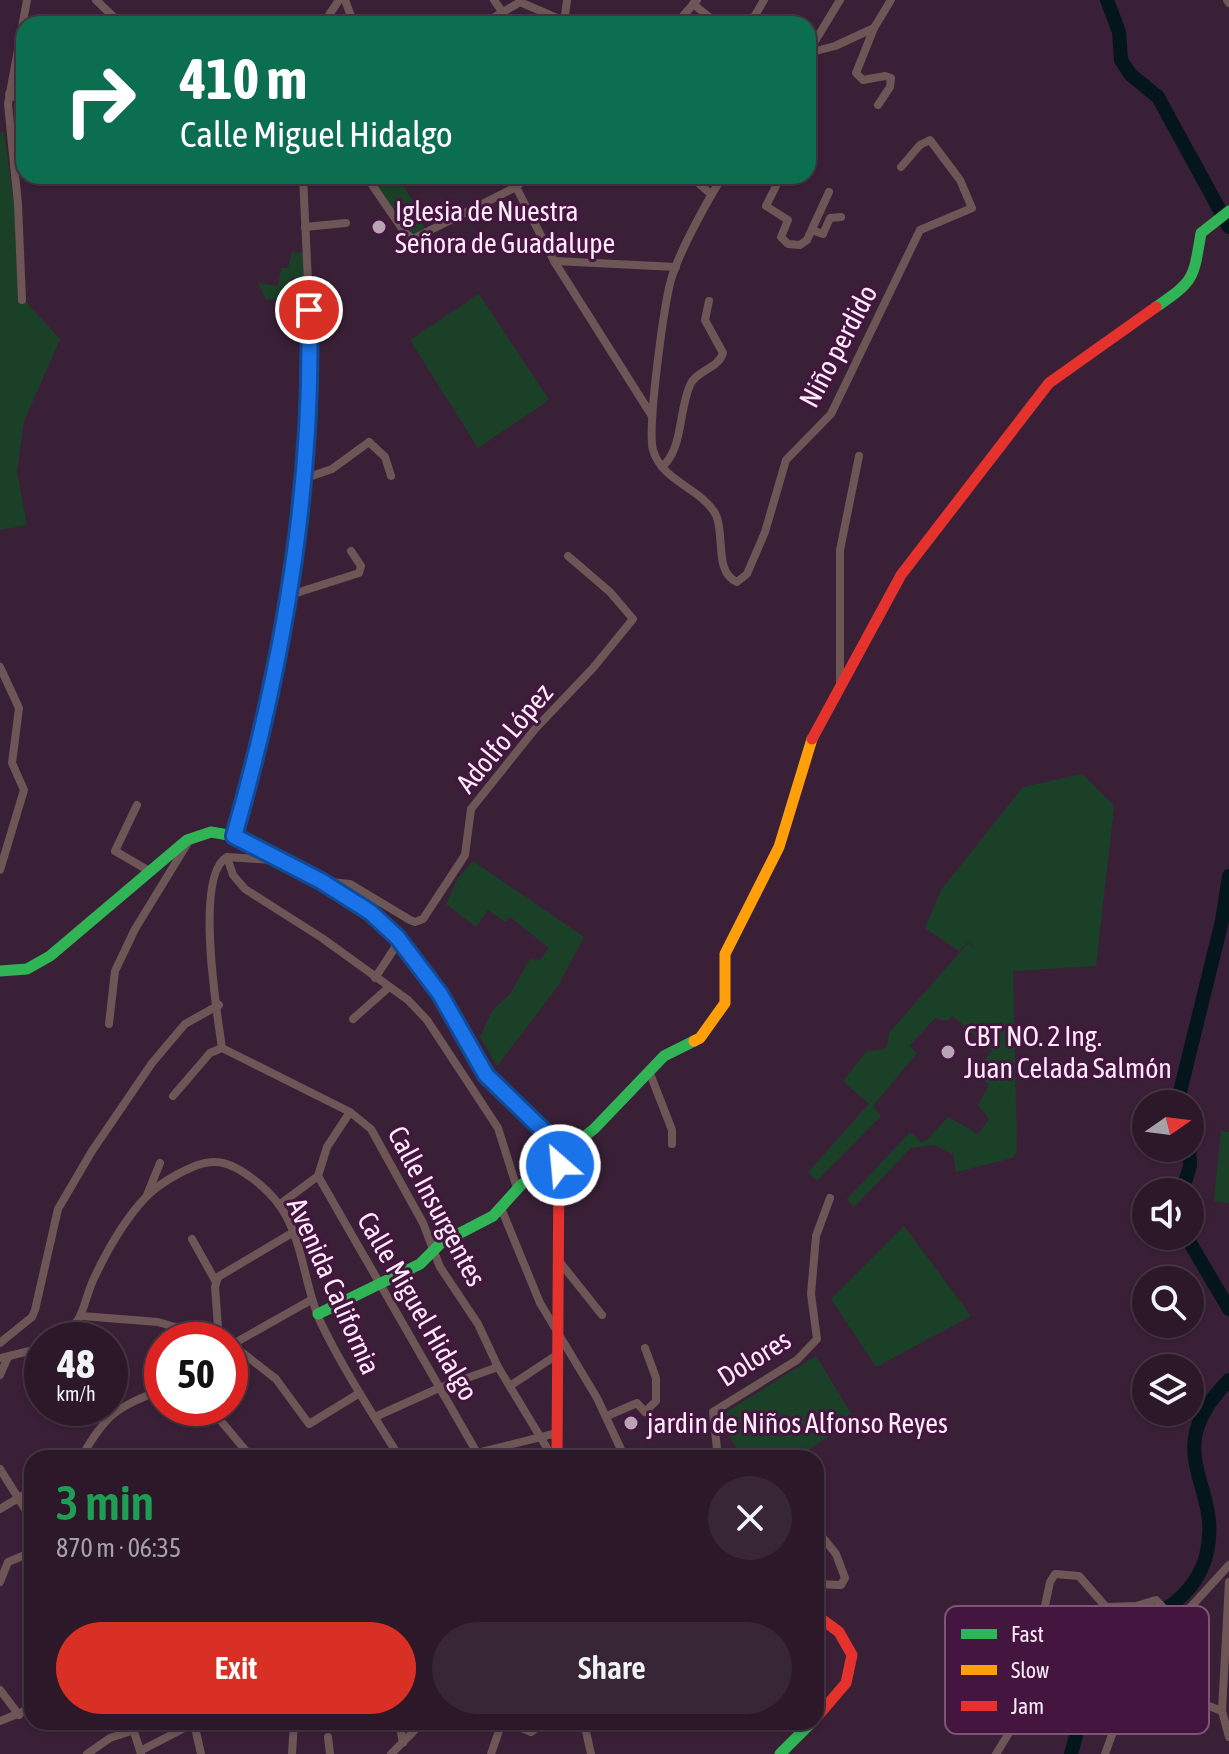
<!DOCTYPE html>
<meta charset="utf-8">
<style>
:root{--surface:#2c1829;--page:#382535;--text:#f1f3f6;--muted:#a6a0a8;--line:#483746;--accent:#d93025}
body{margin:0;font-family:"Asap Condensed",sans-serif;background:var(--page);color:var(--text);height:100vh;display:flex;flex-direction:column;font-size:30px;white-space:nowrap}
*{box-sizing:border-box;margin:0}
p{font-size:26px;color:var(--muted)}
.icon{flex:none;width:44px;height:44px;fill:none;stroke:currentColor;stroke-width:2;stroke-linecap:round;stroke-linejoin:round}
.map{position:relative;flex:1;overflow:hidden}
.side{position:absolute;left:24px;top:1450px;width:800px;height:280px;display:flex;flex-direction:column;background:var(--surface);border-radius:24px;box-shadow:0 2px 6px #0004,0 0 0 2px var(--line)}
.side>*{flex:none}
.guide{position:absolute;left:16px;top:16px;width:800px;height:168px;border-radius:24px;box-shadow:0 2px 6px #0004,0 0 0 2px var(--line);background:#0b6e4f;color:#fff;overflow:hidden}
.needle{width:52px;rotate:76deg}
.controls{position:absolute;left:1132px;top:1090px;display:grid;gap:16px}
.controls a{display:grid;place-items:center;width:72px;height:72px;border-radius:50%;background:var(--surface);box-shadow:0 2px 6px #0004,0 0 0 2px var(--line);font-size:40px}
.speed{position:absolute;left:24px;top:1322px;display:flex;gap:16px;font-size:40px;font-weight:700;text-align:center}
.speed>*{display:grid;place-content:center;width:104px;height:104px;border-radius:50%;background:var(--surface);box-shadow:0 2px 6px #0004,0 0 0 2px var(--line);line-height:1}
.speed small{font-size:20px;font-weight:400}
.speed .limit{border:12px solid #d22;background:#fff;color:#111}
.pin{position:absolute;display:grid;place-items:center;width:68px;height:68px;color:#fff;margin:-34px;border:4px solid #fff;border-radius:50%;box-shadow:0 2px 8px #0007}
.me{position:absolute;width:88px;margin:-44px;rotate:333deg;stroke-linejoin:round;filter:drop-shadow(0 0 6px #0008)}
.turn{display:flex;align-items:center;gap:28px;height:168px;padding:0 32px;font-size:36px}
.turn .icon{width:104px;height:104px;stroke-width:2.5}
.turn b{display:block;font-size:56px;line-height:68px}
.round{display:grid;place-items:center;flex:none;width:84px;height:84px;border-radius:42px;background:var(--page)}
.head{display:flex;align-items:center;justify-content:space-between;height:136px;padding:0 32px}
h1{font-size:48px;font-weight:600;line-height:60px;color:#1e9e55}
.button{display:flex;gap:16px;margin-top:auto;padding:16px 32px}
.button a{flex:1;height:92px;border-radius:48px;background:var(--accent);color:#fff;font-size:32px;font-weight:600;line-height:92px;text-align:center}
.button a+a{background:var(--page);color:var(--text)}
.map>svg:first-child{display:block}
.green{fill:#1b4028}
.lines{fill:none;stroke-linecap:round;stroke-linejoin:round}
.river{stroke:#05151c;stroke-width:14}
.street{stroke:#6e5656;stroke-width:8}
.fast{stroke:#30b455;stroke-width:11}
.slow{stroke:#ff9f0a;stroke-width:11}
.jam{stroke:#e5322d;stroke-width:11}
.route-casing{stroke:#114b97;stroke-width:20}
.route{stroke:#1a73e8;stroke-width:14}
.poi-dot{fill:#b9a4b6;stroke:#44153f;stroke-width:3}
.labels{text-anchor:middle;stroke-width:6;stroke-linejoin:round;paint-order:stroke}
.poi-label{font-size:28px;fill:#feebfa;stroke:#44153f;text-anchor:start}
.street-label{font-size:28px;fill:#feebfa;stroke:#44153f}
.key{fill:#44153f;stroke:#7c5577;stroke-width:2}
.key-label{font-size:22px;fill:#feebfa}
</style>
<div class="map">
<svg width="1229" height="1754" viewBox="0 0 1229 1754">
<rect width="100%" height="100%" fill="#3a2037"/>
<g class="green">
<path d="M 0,132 L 4,132 L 14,203 L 18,300 L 26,302 L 60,339 L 24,421 L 17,472 L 27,525 L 0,530 Z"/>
<path d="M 370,176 L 397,176 L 420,212 L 415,215 L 426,229 L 414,235 L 408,231 Z"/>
<path d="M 292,252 L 304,253 L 304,277 L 291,278 L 292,291 L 304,291 L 305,295 L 266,300 L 258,283 L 278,286 L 281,268 L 288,268 Z"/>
<path d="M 479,294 L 549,400 L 478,448 L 410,340 Z"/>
<path d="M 1082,774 L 1114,806 L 1096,966 L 1013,971 L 1017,1152 L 1012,1158 L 956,1172 L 953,1154 L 934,1145 L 911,1148 L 854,1207 L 847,1199 L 910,1132 L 921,1142 L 927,1140 L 948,1117 L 978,1134 L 989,1119 L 978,1105 L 989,1085 L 974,1073 L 992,1051 L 953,1016 L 947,1021 L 935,1018 L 909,1046 L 917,1053 L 873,1106 L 881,1116 L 817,1181 L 808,1172 L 869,1104 L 843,1081 L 866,1052 L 887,1048 L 889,1033 L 968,943 L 979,952 L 968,942 L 959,951 L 925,928 L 941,890 L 1023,787 Z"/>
<path d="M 473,861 L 584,937 L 558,986 L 497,1066 L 480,1037 L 492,1011 L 510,994 L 530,959 L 540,960 L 549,948 L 510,917 L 505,922 L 488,910 L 476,927 L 446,904 L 458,878 Z"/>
<path d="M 1221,1131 L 1229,1132 L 1229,1203 L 1214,1201 Z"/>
<path d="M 904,1226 L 971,1316 L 876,1367 L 831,1299 Z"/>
<path d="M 816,1356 L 855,1420 L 795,1458 L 743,1458 L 717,1418 Z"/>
</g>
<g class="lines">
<g class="river">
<path d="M 1107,0 L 1119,32 L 1121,60 L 1130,74 L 1158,97 L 1229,227"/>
<path d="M 1177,1104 L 1222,921 L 1229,876"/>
<path d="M 1182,1192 L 1190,1166 L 1189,1148"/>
<path d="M 1186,1236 L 1229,1309"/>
<path d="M 1071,1754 C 1080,1725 1084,1700 1086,1670 C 1086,1662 1086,1653 1091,1647 C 1098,1637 1112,1634 1123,1630 C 1160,1616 1195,1596 1206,1556 C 1225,1484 1155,1455 1229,1380"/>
</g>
<g class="street">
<path d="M 96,0 L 121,24"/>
<path d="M 345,0 L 354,24"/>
<path d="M 494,0 L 503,13"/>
<path d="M 1227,0 L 1229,3"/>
<path d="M 693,4 L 718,24"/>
<path d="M 564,23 L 567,0"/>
<path d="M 323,24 L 339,0"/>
<path d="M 483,24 L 520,2 L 564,21 L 640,20 L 649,24"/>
<path d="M 676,24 L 697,0"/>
<path d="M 750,24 L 764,0"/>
<path d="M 874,28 L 856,73 L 863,80 L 885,76 L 891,78 L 890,87 L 878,105"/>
<path d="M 809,51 L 840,0"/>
<path d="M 808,53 L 835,46 L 874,28 L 891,0"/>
<path d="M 9,94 L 24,102"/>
<path d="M 366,176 L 405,233 L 413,239 L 516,187 L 528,176"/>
<path d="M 690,176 L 711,194"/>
<path d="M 723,176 C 708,199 678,254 671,280 C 664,305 647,428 653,450 C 662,482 702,488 716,515 C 725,534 714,573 737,582 L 747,574 L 765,532 L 786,460 L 831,414 L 920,230 L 972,208 L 960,180 L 930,140 L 920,145 L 901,167"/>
<path d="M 781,176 L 766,206 L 788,220 L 781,237 L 788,244 L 800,245 L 807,240 L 829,192"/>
<path d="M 516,187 L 554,261 L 652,416"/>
<path d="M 305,227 L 346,223"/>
<path d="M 812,230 L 823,234 L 830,218 L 841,217"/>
<path d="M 554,261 L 676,267"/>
<path d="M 22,300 L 18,204 L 8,104 L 27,0"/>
<path d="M 662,467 C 684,448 678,409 691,383 C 699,369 718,369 723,353 L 705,320 L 709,301"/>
<path d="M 303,479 L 332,469 L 369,442 L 385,457 L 391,476"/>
<path d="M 290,595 L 359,573 L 361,566 L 351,551"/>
<path d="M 0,667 L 19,708 L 12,763 L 24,790 L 0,870"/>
<path d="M 840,685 L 840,550 L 859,456"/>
<path d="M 137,805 L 115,851 L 151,872"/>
<path d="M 234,836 L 250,780 L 290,595 L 300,522 L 310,325 L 303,176"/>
<path d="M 227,857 L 233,875 L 245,889 L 322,938 L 408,1000 L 427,1020 L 498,1128 L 517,1188"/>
<path d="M 272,860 L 227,857 C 194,875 217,1013 222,1048 L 350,1112 L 371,1129 L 423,1223 L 440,1267 L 478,1324 L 498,1367 L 553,1458"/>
<path d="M 321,881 L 350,884 L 410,920 L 415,922 L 423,919 L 465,855 L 471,809 L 535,729 L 593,668 L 633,619 L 610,592 L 568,556"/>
<path d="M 375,978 L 400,940"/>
<path d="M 353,1019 L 388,988"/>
<path d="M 109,1024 L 115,971 L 135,929 L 189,841"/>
<path d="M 649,1071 L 672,1130 L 672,1144"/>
<path d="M 173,1096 L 210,1053 L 222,1048"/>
<path d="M 318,1176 L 480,1458"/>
<path d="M 147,1195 L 160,1163"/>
<path d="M 279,1205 L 318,1176 L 327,1147 L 350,1112"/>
<path d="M 501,1208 L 540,1303 L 597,1398 L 625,1458"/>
<path d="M 192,1239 L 216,1282"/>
<path d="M 559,1261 L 602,1315"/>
<path d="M 82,1316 L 158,1322 L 219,1340"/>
<path d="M 57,1340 C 88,1320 81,1303 96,1274 C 108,1249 126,1218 146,1197 C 159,1183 196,1161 215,1162 C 237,1162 268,1189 280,1206 C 303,1239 304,1285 320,1321 C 343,1369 372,1413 400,1458"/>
<path d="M 219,1340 L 215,1287 L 218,1277 L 292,1233"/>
<path d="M 0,1343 L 32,1317 L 35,1310 L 58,1209 L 92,1151 L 152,1063 L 185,1024 L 219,1005"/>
<path d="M 230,1343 L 276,1379 L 309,1424 L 358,1394"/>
<path d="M 233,1344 L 311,1300"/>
<path d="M 0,1358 L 42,1348"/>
<path d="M 0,1375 L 8,1357"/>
<path d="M 510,1386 L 558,1354"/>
<path d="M 210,1408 L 252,1458"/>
<path d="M 607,1416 L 637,1403 L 645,1412 L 656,1401 L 656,1378 L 645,1348"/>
<path d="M 375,1417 L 439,1388 L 498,1367"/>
<path d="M 81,1458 C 105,1415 116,1407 162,1390"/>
<path d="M 457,1458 L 557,1433"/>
<path d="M 710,1458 L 717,1449 L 713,1412 L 797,1360 L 817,1339 L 811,1294 L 816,1236 L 830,1198"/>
<path d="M 0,1469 L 32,1520"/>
<path d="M 0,1509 L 32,1490"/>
<path d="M 816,1529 L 836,1554 L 845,1578 L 841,1585 L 816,1584"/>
<path d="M 0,1582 L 8,1562 L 32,1552"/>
<path d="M 1229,1582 L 1222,1711 L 1229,1737"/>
<path d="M 1130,1685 L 1180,1695 L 1222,1711"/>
<path d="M 0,1690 L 19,1715"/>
<path d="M 0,1721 L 32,1708"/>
<path d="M 1023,1721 L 1042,1688 L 1056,1677 L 1065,1690 L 1082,1687 L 1124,1700"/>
<path d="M 131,1722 L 141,1754"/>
<path d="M 399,1722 L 403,1743"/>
<path d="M 507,1722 L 531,1732 L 544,1722"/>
<path d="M 584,1722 L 591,1754"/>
<path d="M 194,1723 L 201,1754"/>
<path d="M 328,1737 L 330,1754"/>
<path d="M 142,1750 L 196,1722"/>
<path d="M 87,1754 L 110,1738 L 134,1730"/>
<path d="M 292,1754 L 294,1722"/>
<path d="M 391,1754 L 423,1722"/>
<path d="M 491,1754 L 502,1722"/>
<path d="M 996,1754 L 1023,1710 L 1050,1582 L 1055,1574 L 1079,1576 L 1106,1607 L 1136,1606 L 1156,1600 L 1175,1620"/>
<path d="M 1105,1754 L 1130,1685 L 1155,1636 L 1187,1611 L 1229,1565"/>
</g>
<g class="fast">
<path d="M 1156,307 C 1195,280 1193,280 1201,233 L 1229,211"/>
<path d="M 0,971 L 27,969 L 50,956 L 187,840 L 211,832 L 234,836 L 343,895 L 397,937 L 415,959"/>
<path d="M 318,1314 L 420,1264 L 441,1243 L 493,1216 L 521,1185 L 594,1129 L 664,1056 L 694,1041"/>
<path d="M 780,1754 L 812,1722"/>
</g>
<path class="slow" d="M 694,1041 L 700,1038 L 725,1003 L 725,954 L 779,847 L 812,739"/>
<g class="jam">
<path d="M 812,739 L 901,575 L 1049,383 L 1156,307"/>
<path d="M 415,959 L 486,1075 L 547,1134 L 559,1156 L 557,1458"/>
<path d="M 816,1615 L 839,1632 L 852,1655 L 846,1683 L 816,1718"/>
</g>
</g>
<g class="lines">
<defs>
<path id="route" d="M 309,310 C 314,488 283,665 234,836 L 321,881 L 370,912 L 397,937 L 440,994 L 486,1075 L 547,1134 L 560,1165"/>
</defs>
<use href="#route" class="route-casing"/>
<use href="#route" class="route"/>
</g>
<g class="poi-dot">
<circle cx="379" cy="227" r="8"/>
<circle cx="948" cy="1052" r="8"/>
<circle cx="631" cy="1423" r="8"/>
</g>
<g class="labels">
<g class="poi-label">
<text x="395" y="221">Iglesia de Nuestra<tspan x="395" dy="32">Señora de Guadalupe</tspan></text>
<text x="964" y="1046">CBT NO. 2 Ing.<tspan x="964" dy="32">Juan Celada Salmón</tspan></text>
<text x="647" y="1433">jardin de Niños Alfonso Reyes</text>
</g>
<g class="street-label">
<text transform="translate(838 346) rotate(-62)" y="10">Niño perdido</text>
<text transform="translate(504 738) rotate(-50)" y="10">Adolfo López</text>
<text transform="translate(437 1206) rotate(62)" y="10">Calle Insurgentes</text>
<text transform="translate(334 1286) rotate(66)" y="10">Avenida California</text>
<text transform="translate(418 1306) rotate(60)" y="10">Calle Miguel Hidalgo</text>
<text transform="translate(754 1358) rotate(-32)" y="10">Dolores</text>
</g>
</g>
<rect x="945" y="1606" width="264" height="128" rx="12" class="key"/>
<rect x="961" y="1629" width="36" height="10" fill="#30b455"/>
<rect x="961" y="1665" width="36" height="10" fill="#ff9f0a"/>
<rect x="961" y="1701" width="36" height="10" fill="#e5322d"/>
<g class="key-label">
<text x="1011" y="1642">Fast</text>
<text x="1011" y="1678">Slow</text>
<text x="1011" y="1714">Jam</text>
</g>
</svg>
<div class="controls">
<a><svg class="needle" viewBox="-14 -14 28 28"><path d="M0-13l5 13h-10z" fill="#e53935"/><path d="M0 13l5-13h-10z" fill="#a6a0a8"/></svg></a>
<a><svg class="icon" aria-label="sound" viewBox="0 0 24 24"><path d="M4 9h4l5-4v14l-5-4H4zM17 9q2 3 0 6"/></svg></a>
<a><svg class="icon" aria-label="search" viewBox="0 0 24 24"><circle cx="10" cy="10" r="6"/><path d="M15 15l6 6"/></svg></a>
<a><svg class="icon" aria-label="layers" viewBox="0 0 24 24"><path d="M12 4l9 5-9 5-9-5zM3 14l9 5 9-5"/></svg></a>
</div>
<div class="speed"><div>48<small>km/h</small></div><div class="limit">50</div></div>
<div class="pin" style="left:309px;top:310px;background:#d93025"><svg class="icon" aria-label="arrive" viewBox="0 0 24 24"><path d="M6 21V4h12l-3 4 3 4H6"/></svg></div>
<svg class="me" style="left:560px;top:1165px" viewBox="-20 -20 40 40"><circle r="17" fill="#1a73e8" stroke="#fff" stroke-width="3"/><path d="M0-11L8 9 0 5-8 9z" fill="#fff"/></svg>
<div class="guide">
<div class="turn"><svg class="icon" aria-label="right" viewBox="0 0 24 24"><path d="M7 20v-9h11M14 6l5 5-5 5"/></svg><div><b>410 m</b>Calle Miguel Hidalgo</div></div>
</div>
<section class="side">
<div class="head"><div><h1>3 min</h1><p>870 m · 06:35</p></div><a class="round"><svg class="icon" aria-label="close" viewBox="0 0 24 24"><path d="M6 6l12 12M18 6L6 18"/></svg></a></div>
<div class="button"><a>Exit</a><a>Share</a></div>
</section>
</div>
